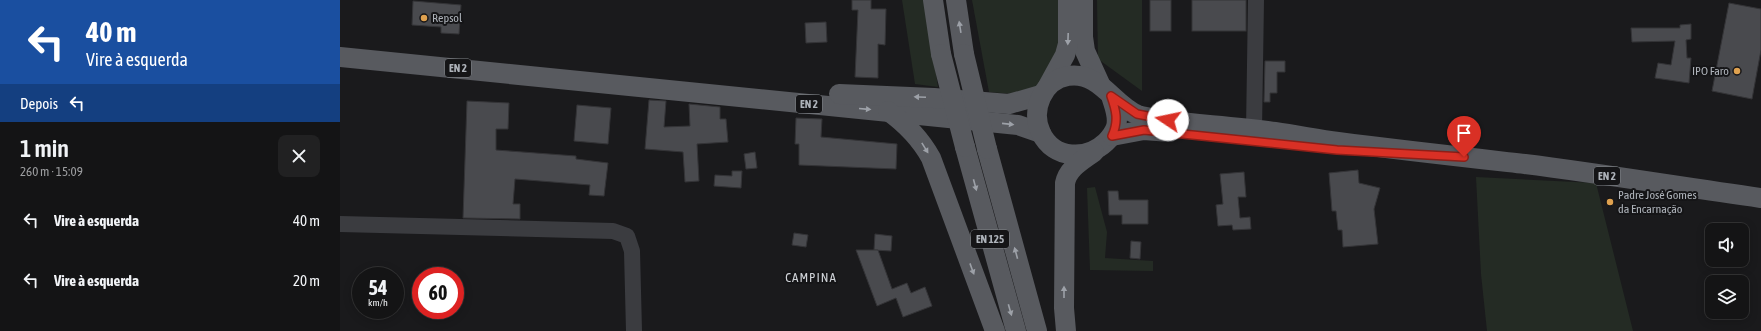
<!DOCTYPE html>
<html lang="pt">
<meta charset="utf-8">
<style>
:root{--surface:#141415;--page:#212122;--text:#f1f3f6;--muted:#9d9ea0;--line:#333334}
body{margin:0;font-family:"Asap Condensed",sans-serif;background:var(--page);color:var(--text);height:100vh;display:flex;flex-direction:column;font-size:15px;white-space:nowrap}
*{box-sizing:border-box;margin:0}
p{font-size:13px;color:var(--muted)}
.icon{flex:none;width:22px;height:22px;fill:none;stroke:currentColor;stroke-width:2;stroke-linecap:round;stroke-linejoin:round}
.map{position:relative;flex:1;overflow:hidden}
.details{display:flex;flex-direction:column;background:var(--surface);width:340px}
.details>*{flex:none}
.top-card{background:#1a4fa0;color:#fff;overflow:hidden}
.buttons{position:absolute;left:1365px;top:223px;display:grid;gap:8px}
.buttons a{display:grid;place-items:center;width:44px;height:44px;border-radius:8px;background:var(--surface);box-shadow:0 2px 10px #0003,0 0 0 1px var(--line);font-size:20px}
.speed{position:absolute;left:12px;top:267px;display:flex;gap:8px;font-size:20px;font-weight:700;text-align:center}
.speed>*{display:grid;place-content:center;width:52px;height:52px;border-radius:50%;background:var(--surface);box-shadow:0 2px 10px #0003,0 0 0 1px var(--line);line-height:1}
.speed small{font-size:10px;font-weight:400}
.speed .limit{border:6px solid #d22;background:#fff;color:#111}
.pin{position:absolute;display:grid;place-items:center;width:34px;height:34px;color:#fff;margin:-41px -17px;border-radius:50% 50% 50% 0;rotate:-45deg;box-shadow:0 0 4px #0007}
.pin .icon{rotate:45deg}
.me{position:absolute;width:44px;margin:-22px;rotate:281deg;stroke-linejoin:round;filter:drop-shadow(0 0 3px #0008)}
.turn{display:flex;align-items:center;gap:14px;height:84px;padding:0 20px;font-size:18px}
.turn .icon{width:52px;height:52px;stroke-width:2.5}
.turn b{display:block;font-size:28px;line-height:34px}
.then{display:flex;align-items:center;height:38px;padding:0 20px;background:#0003;gap:8px;font-size:15px}
.round{display:grid;place-items:center;flex:none;width:42px;height:42px;border-radius:8px;background:var(--page)}
.headline{display:flex;align-items:center;justify-content:space-between;height:68px;padding:0 20px}
h1{font-size:24px;font-weight:600;line-height:30px}
ul{padding:0;list-style:none}
li{display:flex;align-items:center;gap:12px;height:60px;padding:0 20px}
li div{flex:1}
li b{display:block;font-size:15px}
li em{font-style:normal}
main{display:flex;flex:1;min-height:0}
.map>svg:first-child{display:block}
.green{fill:#242b24}
.building{fill:#494a4e;stroke:#343437}
.lines{fill:none;stroke-linecap:round;stroke-linejoin:round}
.minor{stroke:#3b3c40;stroke-width:16}
.major{stroke:#585a5f;stroke-width:20}
.major-bridge{stroke:#585a5f;stroke-width:20}
.oneway{fill:#9da1a8}
.route-casing{stroke:#8d1f18;stroke-width:10}
.route{stroke:#d93025;stroke-width:7}
.poi-dot{fill:#dfa14f;stroke:#151517;stroke-width:1.5}
.labels{text-anchor:middle;stroke-width:4;stroke-linejoin:round;paint-order:stroke}
.shield{fill:#151517;stroke:#808489;stroke-width:1}
.shield-label{font-size:11px;font-weight:bold;fill:#aeb3ba}
.poi-label{font-size:12px;fill:#aeb3ba;stroke:#151517;text-anchor:start}
.neighbourhood-label{font-size:13px;letter-spacing:1px;fill:#ced1d6;stroke:#151517}
</style>
<main>
<section class="details">
<div class="top-card">
<div class="turn"><svg class="icon" aria-label="left" viewBox="0 0 24 24"><path d="M17 20v-9H6M10 6l-5 5 5 5"/></svg><div><b>40 m</b>Vire à esquerda</div></div>
<div class="then">Depois<svg class="icon" aria-label="left" viewBox="0 0 24 24"><path d="M17 20v-9H6M10 6l-5 5 5 5"/></svg></div>
</div>
<div class="headline"><div><h1>1 min</h1><p>260 m · 15:09</p></div><a class="round"><svg class="icon" aria-label="close" viewBox="0 0 24 24"><path d="M6 6l12 12M18 6L6 18"/></svg></a></div>
<ul>
<li><svg class="icon" aria-label="left" viewBox="0 0 24 24"><path d="M17 20v-9H6M10 6l-5 5 5 5"/></svg><div><b>Vire à esquerda</b></div><em>40 m</em></li>
<li><svg class="icon" aria-label="left" viewBox="0 0 24 24"><path d="M17 20v-9H6M10 6l-5 5 5 5"/></svg><div><b>Vire à esquerda</b></div><em>20 m</em></li>
</ul>
</section>
<div class="map">
<svg width="1421" height="331" viewBox="0 0 1421 331">
<rect width="100%" height="100%" fill="#1a1a1c"/>
<g class="green">
<path d="M 562,0 L 585,0 L 598,87 L 575,84 Z"/>
<path d="M 632,0 L 721,0 L 720,37 L 715,64 L 694,89 L 675,94 L 649,92 Z"/>
<path d="M 757,0 L 802,0 L 802,91 L 758,59 Z"/>
<path d="M 1136,177 L 1256,183 L 1293,331 L 1147,331 L 1141,274 Z"/>
<path d="M 755,187 L 767,232 L 765,258 L 813,261 L 813,271 L 750,270 L 747,188 Z"/>
</g>
<g class="building">
<path d="M 512,0 L 531,0 L 531,9 L 546,9 L 545,45 L 538,44 L 538,78 L 515,77 L 518,10 L 512,10 Z"/>
<rect x="810" y="0" width="21" height="31"/>
<rect x="852" y="0" width="54" height="31"/>
<path d="M 73,1 L 121,5 L 119,34 L 101,33 L 101,27 L 72,25 Z"/>
<path d="M 1389,3 L 1421,9 L 1421,50 L 1412,99 L 1372,91 Z"/>
<path d="M 486,22 L 487,42 L 466,43 L 465,23 Z"/>
<path d="M 1351,24 L 1351,39 L 1346,40 L 1347,58 L 1351,58 L 1349,83 L 1315,78 L 1318,63 L 1331,65 L 1335,41 L 1292,42 L 1291,28 L 1340,28 L 1340,25 Z"/>
<path d="M 925,61 L 945,61 L 945,72 L 937,72 L 937,93 L 930,93 L 930,102 L 924,102 Z"/>
<path d="M 309,100 L 326,101 L 324,127 L 350,126 L 349,104 L 380,107 L 380,119 L 386,119 L 388,142 L 357,144 L 359,181 L 345,182 L 343,152 L 305,149 Z"/>
<path d="M 127,101 L 169,103 L 168,129 L 156,129 L 156,150 L 236,156 L 236,159 L 268,163 L 264,196 L 249,195 L 250,185 L 175,179 L 173,204 L 180,204 L 180,219 L 123,218 Z"/>
<path d="M 237,105 L 271,108 L 268,144 L 234,141 Z"/>
<path d="M 456,118 L 482,119 L 481,137 L 557,144 L 556,169 L 459,165 L 459,144 L 455,144 Z"/>
<path d="M 415,152 L 417,168 L 406,169 L 404,154 Z"/>
<path d="M 1018,170 L 1019,183 L 1040,188 L 1034,209 L 1038,244 L 1003,247 L 1002,230 L 998,230 L 996,211 L 992,211 L 989,173 Z"/>
<path d="M 392,171 L 402,171 L 401,188 L 374,186 L 375,175 L 392,176 Z"/>
<path d="M 904,172 L 906,197 L 898,197 L 900,218 L 910,217 L 911,229 L 893,230 L 892,225 L 878,226 L 876,205 L 883,204 L 880,174 Z"/>
<path d="M 768,191 L 778,191 L 779,200 L 808,200 L 808,224 L 782,224 L 782,215 L 769,215 Z"/>
<path d="M 454,233 L 468,235 L 466,247 L 452,245 Z"/>
<path d="M 535,234 L 552,236 L 551,251 L 534,250 Z"/>
<path d="M 791,241 L 801,242 L 800,259 L 790,258 Z"/>
<path d="M 516,250 L 538,250 L 552,289 L 567,283 L 571,293 L 585,287 L 592,306 L 563,317 L 556,298 L 537,306 Z"/>
</g>
<g class="lines">
<g class="minor">
<path d="M 914,130 L 916,0"/>
<path d="M 0,224 L 273,231 L 287,236 L 292,251 L 294,331"/>
</g>
<g class="major">
<path d="M 593,0 L 601,54"/>
<path d="M 616,0 L 624,54"/>
<path d="M 743,0 L 743,37 L 745,51 L 760,84"/>
<path d="M 0,57 L 678,125 L 701,133"/>
<path d="M 708,86 L 725,55 L 728,44 L 728,0"/>
<path d="M 499,94 L 594,98 L 669,104 L 701,95"/>
<path d="M 771,96 C 774,106 779,116 776,127 C 774,133 771,137 766,142 C 747,160 714,160 701,133 C 690,110 703,80 728,76 C 760,71 773,105 798,115 C 808,118 820,119 830,121 C 865,125 900,127 935,132 C 956,135 977,139 998,142 C 1060,150 1123,157 1185,164 C 1264,174 1342,187 1421,198"/>
<path d="M 548,111 C 566,124 580,138 591,158 L 655,331"/>
<path d="M 772,136 L 804,130 L 830,132"/>
<path d="M 625,147 L 676,331"/>
<path d="M 647,149 L 697,331"/>
<path d="M 726,331 L 724,308 L 725,183 C 728,168 742,161 754,152"/>
</g>
<g class="major-bridge">
<path d="M 601,54 L 625,147"/>
<path d="M 624,54 L 647,149"/>
</g>
</g>
<defs><path id="oneway-solid" d="M-6-.8H1V-3.2L6.5 0L1 3.2V.8H-6Z"/></defs>
<g class="oneway">
<use href="#oneway-solid" transform="translate(620 27) rotate(-99)"/>
<use href="#oneway-solid" transform="translate(728 39) rotate(92)"/>
<use href="#oneway-solid" transform="translate(580 97) rotate(-178)"/>
<use href="#oneway-solid" transform="translate(525 109) rotate(5)"/>
<use href="#oneway-solid" transform="translate(668 124) rotate(6)"/>
<use href="#oneway-solid" transform="translate(585 148) rotate(58)"/>
<use href="#oneway-solid" transform="translate(635 185) rotate(75)"/>
<use href="#oneway-solid" transform="translate(676 253) rotate(-105)"/>
<use href="#oneway-solid" transform="translate(632 269) rotate(70)"/>
<use href="#oneway-solid" transform="translate(724 292) rotate(-90)"/>
<use href="#oneway-solid" transform="translate(670 310) rotate(74)"/>
</g>
<g class="lines">
<defs>
<path id="route" d="M 828,120 L 797,114 L 771,96 C 776,110 779,121 772,136 L 804,130 L 997,150 L 1124,157"/>
</defs>
<use href="#route" class="route-casing"/>
<use href="#route" class="route"/>
</g>
<g class="poi-dot">
<circle cx="84" cy="18" r="4"/>
<circle cx="1397" cy="71" r="4"/>
<circle cx="1270" cy="202" r="4"/>
</g>
<g class="labels">
<g class="shield">
<rect x="105" y="59" width="26" height="18" rx="3"/>
<rect x="456" y="95" width="26" height="18" rx="3"/>
<rect x="1254" y="167" width="26" height="18" rx="3"/>
<rect x="631" y="230" width="38" height="18" rx="3"/>
</g>
<g class="shield-label">
<text x="118" y="72">EN 2</text>
<text x="469" y="108">EN 2</text>
<text x="1267" y="180">EN 2</text>
<text x="650" y="243">EN 125</text>
</g>
<g class="poi-label">
<text x="92" y="22">Repsol</text>
<text x="1389" y="75" text-anchor="end">IPO Faro</text>
<text x="1278" y="199">Padre José Gomes<tspan x="1278" dy="14">da Encarnação</tspan></text>
</g>
<g class="neighbourhood-label">
<text x="471" y="282">CAMPINA</text>
</g>
</g>
</svg>
<div class="buttons">
<a><svg class="icon" aria-label="sound" viewBox="0 0 24 24"><path d="M4 9h4l5-4v14l-5-4H4zM17 9q2 3 0 6"/></svg></a>
<a><svg class="icon" aria-label="layers" viewBox="0 0 24 24"><path d="M12 4l9 5-9 5-9-5zM3 14l9 5 9-5"/></svg></a>
</div>
<div class="speed"><div>54<small>km/h</small></div><div class="limit">60</div></div>
<div class="pin" style="left:1124px;top:157px;background:#d93025"><svg class="icon" aria-label="arrive" viewBox="0 0 24 24"><path d="M6 21V4h12l-3 4 3 4H6"/></svg></div>
<svg class="me" style="left:828px;top:120px" viewBox="-20 -20 40 40"><circle r="19" fill="#fff"/><path d="M0-13L10 11 0 6-10 11z" fill="#d93025"/></svg>
</div>
</main>
